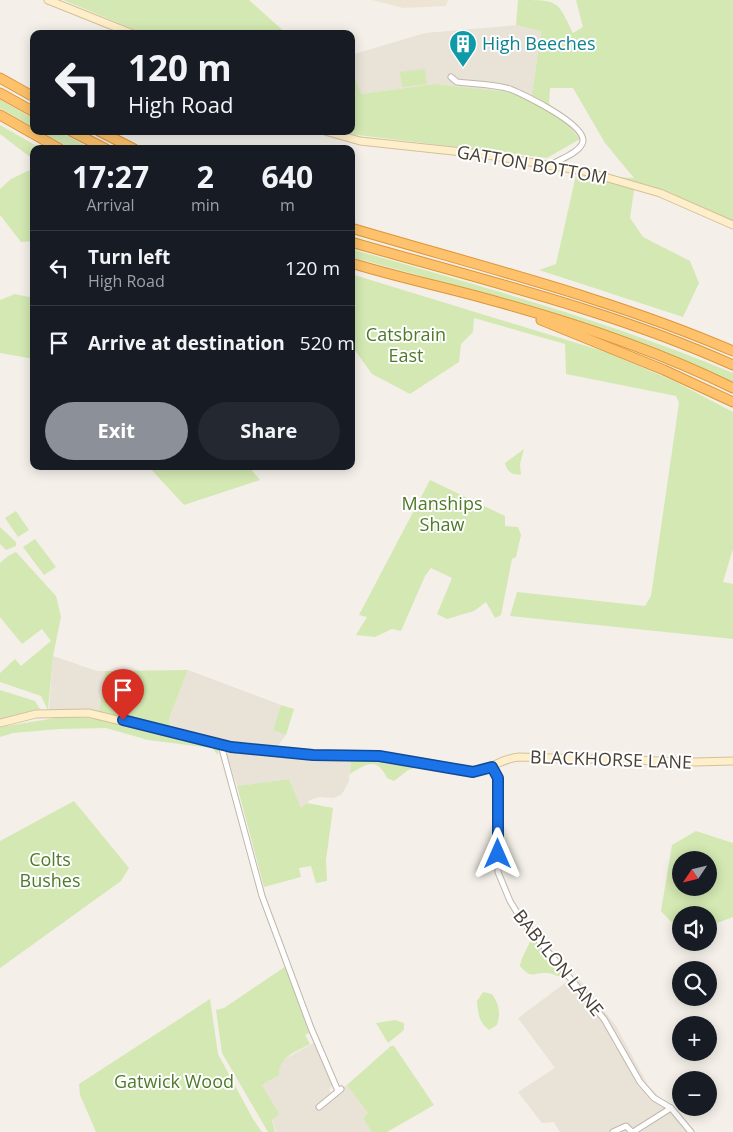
<!DOCTYPE html>
<meta charset="utf-8">
<style>
:root{--surface:#171b24;--page:#242831;--text:#f1f3f6;--muted:#9ea1a6;--line:#363941;--accent:#8c9099}
body{margin:0;font-family:"Open Sans",sans-serif;background:var(--page);color:var(--text);height:100vh;display:flex;flex-direction:column;font-size:19px;white-space:nowrap}
*{box-sizing:border-box;margin:0}
p{font-size:16px;color:var(--muted)}
.icon{flex:none;width:28px;height:28px;fill:none;stroke:currentColor;stroke-width:2;stroke-linecap:round;stroke-linejoin:round}
.map{position:relative;flex:1;overflow:hidden}
.details{position:absolute;left:30px;top:145px;width:325px;height:325px;display:flex;flex-direction:column;background:var(--surface);border-radius:10px;box-shadow:0 2px 12px #0003}
.details>*{flex:none}
.top-card{position:absolute;left:30px;top:30px;width:325px;height:105px;border-radius:10px;box-shadow:0 2px 12px #0003;background:#171b24;color:var(--text);overflow:hidden}
.needle{width:32px;rotate:235deg}
.fabs{position:absolute;left:672px;top:851px;display:grid;gap:10px}
.fabs a{display:grid;place-items:center;width:45px;height:45px;border-radius:50%;background:var(--surface);box-shadow:0 2px 12px #0003;font-size:25px}
.pin{position:absolute;display:grid;place-items:center;width:42px;height:42px;color:#fff;margin:-51px -21px;border-radius:50% 50% 50% 0;rotate:-45deg;box-shadow:0 0 5px #0007}
.pin .icon{rotate:45deg}
.me{position:absolute;width:55px;margin:-28px;rotate:0deg;stroke-linejoin:round;filter:drop-shadow(0 0 4px #0008)}
.turn{display:flex;align-items:center;gap:18px;height:105px;padding:0 15px;font-size:22px}
.turn .icon{width:65px;height:65px;stroke-width:2.5}
.turn b{display:block;font-size:35px;line-height:42px}
.eta{display:flex;justify-content:space-evenly;align-items:center;height:85px;text-align:center}
.eta b{font-size:30px;font-weight:700;line-height:35px}
.primary-button{display:flex;gap:10px;margin-top:auto;padding:10px 15px}
.primary-button a{flex:1;height:58px;border-radius:30px;background:var(--accent);color:#fff;font-size:20px;font-weight:700;line-height:58px;text-align:center}
.primary-button a+a{background:var(--page);color:var(--text)}
ul{padding:0;list-style:none}
li{display:flex;align-items:center;gap:15px;height:75px;padding:0 15px;border-top:1px solid var(--line)}
li div{flex:1}
li b{display:block;font-size:19px}
li em{font-style:normal}
.map>svg:first-child{display:block}
.residential{fill:#e8e2d7}
.education{fill:#ede4d3}
.green{fill:#d3e8b2;fill-rule:evenodd}
.lines{fill:none;stroke-linecap:round;stroke-linejoin:round}
.street-casing{stroke:#c0b7ab;stroke-width:7}
.secondary-casing{stroke:#d4c099;stroke-width:9}
.highway-casing{stroke:#dd963a;stroke-width:11}
.street{stroke:#fff;stroke-width:5}
.secondary{stroke:#feeec9;stroke-width:7}
.highway{stroke:#fdc26b;stroke-width:9}
.route-casing{stroke:#114b97;stroke-width:12}
.route{stroke:#1a73e8;stroke-width:9}
.labels{text-anchor:middle;stroke-width:4;stroke-linejoin:round;paint-order:stroke}
.culture-label{font-size:18px;fill:#0d838f;stroke:#fff;text-anchor:start}
.street-label{font-size:18px;fill:#484037;stroke:#fff}
.park-label{font-size:18px;fill:#4e7a2a;stroke:#fff}
</style>
<div class="map">
<svg width="733" height="1132" viewBox="0 0 733 1132">
<rect width="100%" height="100%" fill="#f4f0e9"/>
<g class="residential">
<path d="M 518,25 L 541,30 L 531,101 L 507,92 L 435,84 L 361,94 L 351,65 L 351,55 L 425,33 Z"/>
<path d="M 53,656 L 97,671 L 105,671 L 99,712 L 49,710 Z"/>
<path d="M 188,670 L 281,705 L 273,730 L 286,735 L 276,748 L 229,743 L 170,730 L 169,718 Z"/>
<path d="M 225,750 L 351,759 L 349,781 L 342,794 L 334,798 L 320,797 L 310,800 L 301,809 L 289,779 L 237,786 Z"/>
<path d="M 576,975 L 616,1026 L 648,1085 L 659,1097 L 673,1106 L 695,1132 L 560,1132 L 554,1122 L 542,1123 L 518,1092 L 555,1068 L 518,1018 Z"/>
<path d="M 315,1042 L 332,1085 L 329,1090 L 332,1094 L 347,1085 L 368,1113 L 363,1118 L 372,1132 L 276,1132 L 262,1085 L 279,1075 L 279,1066 L 283,1060 Z"/>
</g>
<path class="education" d="M 372,0 L 448,0 L 446,6 L 403,8 Z"/>
<g class="green">
<path d="M 63,0 L 249,0 L 287,34 L 145,34 Z"/>
<path d="M 518,0 C 559,0 557,0 573,33 L 583,27 L 576,0 L 733,0 L 733,222 L 635,184 L 630,218 L 643,237 L 690,261 L 699,283 L 683,317 L 539,270 L 556,264 L 576,175 L 634,178 L 605,143 L 573,88 L 550,88 L 549,103 L 580,139 L 547,158 L 349,134 L 341,131 L 351,131 L 351,65 L 361,94 L 435,84 L 508,92 L 531,101 L 541,31 L 516,25 Z"/>
<path d="M 425,69 L 427,84 L 402,87 L 400,72 Z"/>
<path d="M 0,99 L 34,119 L 34,128 L 0,108 Z"/>
<path d="M 0,125 L 42,149 L 34,149 L 34,160 L 0,134 Z"/>
<path d="M 39,131 L 58,131 L 92,149 L 72,149 Z"/>
<path d="M 34,168 L 34,241 L 21,242 L 0,215 L 0,189 L 11,179 Z"/>
<path d="M 351,249 C 480,286 609,321 733,373 L 733,382 L 619,335 L 536,307 L 351,257 Z"/>
<path d="M 351,274 L 606,352 L 674,381 L 733,412 L 733,549 L 723,582 L 733,584 L 733,639 L 510,616 L 517,592 L 645,606 L 651,596 L 679,403 L 676,396 L 566,374 L 565,344 L 474,318 L 473,332 L 461,344 L 459,362 L 410,394 L 372,374 L 351,345 Z"/>
<path d="M 15,294 L 34,298 L 34,359 L 0,353 L 0,300 Z"/>
<path d="M 524,449 L 520,464 L 521,475 C 512,475 507,472 505,463 Z"/>
<path d="M 148,466 L 248,466 L 260,480 L 184,505 Z"/>
<path d="M 430,480 L 505,516 L 505,526 L 518,527 L 521,535 L 516,557 L 512,559 L 501,615 L 495,618 L 486,602 L 474,611 L 447,619 L 437,614 L 452,578 L 431,568 L 425,576 L 401,631 L 392,629 L 375,637 L 356,635 L 367,617 L 359,615 Z"/>
<path d="M 16,511 L 29,530 L 18,537 L 5,518 Z"/>
<path d="M 0,527 L 16,542 L 16,546 L 6,550 L 0,544 Z"/>
<path d="M 35,539 L 56,567 L 44,575 L 23,547 Z"/>
<path d="M 16,552 L 56,596 L 61,617 L 53,656 L 48,710 L 41,696 L 0,682 L 0,673 L 15,659 L 21,666 L 51,641 L 42,629 L 22,644 L 0,617 L 0,563 L 8,556 Z"/>
<path d="M 188,670 L 169,718 L 170,730 L 99,712 L 105,671 ZM 130,680 L 129,689 L 116,694 L 113,692 L 113,683 Z"/>
<path d="M 0,690 L 35,701 L 40,709 L 0,718 Z"/>
<path d="M 281,705 L 294,709 L 286,735 L 273,730 Z"/>
<path d="M 68,716 L 104,720 L 219,748 L 218,755 L 212,748 L 148,740 L 106,728 L 60,729 L 13,733 L 0,737 L 0,727 Z"/>
<path d="M 351,759 L 418,767 L 408,770 L 394,781 L 387,778 C 377,756 366,764 350,774 Z"/>
<path d="M 289,779 L 301,808 L 307,803 L 333,808 L 326,860 L 327,881 L 316,883 L 311,866 L 299,868 L 301,877 L 264,887 L 237,786 Z"/>
<path d="M 74,801 L 129,868 L 121,881 L 0,968 L 0,841 Z"/>
<path d="M 696,831 L 733,843 L 733,917 L 709,926 L 709,915 L 681,915 L 681,932 L 661,911 L 672,845 ZM 681,860 L 709,860 L 709,888 L 681,888 Z"/>
<path d="M 532,934 L 568,977 L 564,979 C 559,977 552,973 547,973 C 532,972 532,980 520,966 C 522,954 530,946 532,934 Z"/>
<path d="M 286,966 L 309,1033 L 305,1035 L 310,1044 C 296,1052 278,1057 279,1075 L 262,1085 L 279,1114 L 272,1120 L 275,1132 L 268,1132 L 222,1053 L 216,1010 L 224,1008 Z"/>
<path d="M 483,992 L 492,994 C 499,1004 501,1013 497,1025 L 489,1030 C 479,1022 478,1014 477,1001 Z"/>
<path d="M 210,999 L 218,1054 L 253,1119 L 262,1132 L 96,1132 L 80,1095 L 79,1084 Z"/>
<path d="M 395,1020 L 404,1023 L 404,1030 L 388,1043 L 376,1023 Z"/>
<path d="M 391,1046 L 394,1046 L 434,1105 L 387,1132 L 372,1132 L 363,1118 L 368,1113 L 347,1085 Z"/>
</g>
<g class="lines">
<defs>
<g id="street">
<path d="M 451,77 L 457,82 C 474,84 493,84 510,89 C 523,94 592,127 582,144 C 577,154 560,159 551,165"/>
<path d="M 221,745 L 262,896 L 311,1028 L 338,1091"/>
<path d="M 491,767 L 498,778 L 498,872 L 510,901 L 521,919 L 604,1019 L 640,1082 L 654,1098 L 671,1108 L 691,1132"/>
<path d="M 319,1107 L 341,1089"/>
<path d="M 613,1132 L 626,1126 L 632,1132"/>
<path d="M 633,1132 L 671,1108"/>
</g>
<g id="secondary">
<path d="M 48,0 L 133,34"/>
<path d="M 325,131 L 360,141 L 481,154 L 584,171 L 660,193 L 733,225"/>
<path d="M 0,723 L 36,714 L 88,713 L 231,747 L 313,755 L 366,755 L 473,772 C 490,770 502,758 519,757 L 696,762 L 733,761"/>
</g>
<g id="highway">
<path d="M 0,78 L 34,97"/>
<path d="M 0,93 L 34,112"/>
<path d="M 0,115 L 60,149"/>
<path d="M 71,131 L 106,149"/>
<path d="M 99,131 L 134,149"/>
<path d="M 351,228 C 479,266 610,298 733,351"/>
<path d="M 351,242 C 479,279 611,310 733,365"/>
<path d="M 351,263 C 400,278 449,288 498,302 C 578,324 658,351 733,388"/>
<path d="M 541,320 L 664,370 L 733,402"/>
</g>
</defs>
<use href="#street" class="street-casing"/>
<use href="#secondary" class="secondary-casing"/>
<use href="#highway" class="highway-casing"/>
<use href="#street" class="street"/>
<use href="#secondary" class="secondary"/>
<use href="#highway" class="highway"/>
</g>
<g class="lines">
<defs>
<path id="route" d="M 123,720 L 231,747 L 313,755 L 379,756 L 473,772 L 492,767 L 498,778 L 498,854"/>
</defs>
<use href="#route" class="route-casing"/>
<use href="#route" class="route"/>
</g>
<defs>
<symbol id="building-pin" viewBox="-11 -11 22 30"><path d="M0 17L-7.5 6A9.5 9.5 0 1 1 7.5 6Z" fill="#0f9aa8" stroke="#fff"/><path d="M-4-6H4V6H1V3H-1V6H-4ZM-2.5-4.3h1.7v1.8h-1.7ZM.8-4.3h1.7v1.8H.8ZM-2.5-1h1.7V.8h-1.7ZM.8-1h1.7V.8H.8Z" fill="#fff"/></symbol>
</defs>
<g fill-rule="evenodd">
<use href="#building-pin" x="447" y="28" width="32" height="43"/>
</g>
<g class="labels">
<g class="culture-label">
<text x="482" y="50">High Beeches</text>
</g>
<g class="street-label">
<text transform="translate(532 165) rotate(10)" y="6">GATTON BOTTOM</text>
<text transform="translate(611 760) rotate(2)" y="6">BLACKHORSE LANE</text>
<text transform="translate(558 963) rotate(51)" y="6">BABYLON LANE</text>
</g>
<g class="park-label">
<text x="406" y="341">Catsbrain<tspan x="406" dy="21">East</tspan></text>
<text x="442" y="510">Manships<tspan x="442" dy="21">Shaw</tspan></text>
<text x="50" y="866">Colts<tspan x="50" dy="21">Bushes</tspan></text>
<text x="174" y="1088">Gatwick Wood</text>
</g>
</g>
</svg>
<div class="fabs">
<a><svg class="needle" viewBox="-14 -14 28 28"><path d="M0-13l5 13h-10z" fill="#e53935"/><path d="M0 13l5-13h-10z" fill="#9ea1a6"/></svg></a>
<a><svg class="icon" aria-label="sound" viewBox="0 0 24 24"><path d="M4 9h4l5-4v14l-5-4H4zM17 9q2 3 0 6"/></svg></a>
<a><svg class="icon" aria-label="search" viewBox="0 0 24 24"><circle cx="10" cy="10" r="6"/><path d="M15 15l6 6"/></svg></a>
<a>+</a>
<a>−</a>
</div>
<div class="pin" style="left:123px;top:720px;background:#d93025"><svg class="icon" aria-label="arrive" viewBox="0 0 24 24"><path d="M6 21V4h12l-3 4 3 4H6"/></svg></div>
<svg class="me" style="left:498px;top:854px" viewBox="-20 -20 40 40"><path d="M0-17L14 15 0 8-14 15z" fill="#1a73e8" stroke="#fff" stroke-width="4"/></svg>
<div class="top-card">
<div class="turn"><svg class="icon" aria-label="left" viewBox="0 0 24 24"><path d="M17 20v-9H6M10 6l-5 5 5 5"/></svg><div><b>120 m</b>High Road</div></div>
</div>
<section class="details">
<div class="eta">
<div><b>17:27</b><p>Arrival</p></div>
<div><b>2</b><p>min</p></div>
<div><b>640</b><p>m</p></div>
</div>
<ul>
<li><svg class="icon" aria-label="left" viewBox="0 0 24 24"><path d="M17 20v-9H6M10 6l-5 5 5 5"/></svg><div><b>Turn left</b><p>High Road</p></div><em>120 m</em></li>
<li><svg class="icon" aria-label="arrive" viewBox="0 0 24 24"><path d="M6 21V4h12l-3 4 3 4H6"/></svg><div><b>Arrive at destination</b></div><em>520 m</em></li>
</ul>
<div class="primary-button"><a>Exit</a><a>Share</a></div>
</section>
</div>
